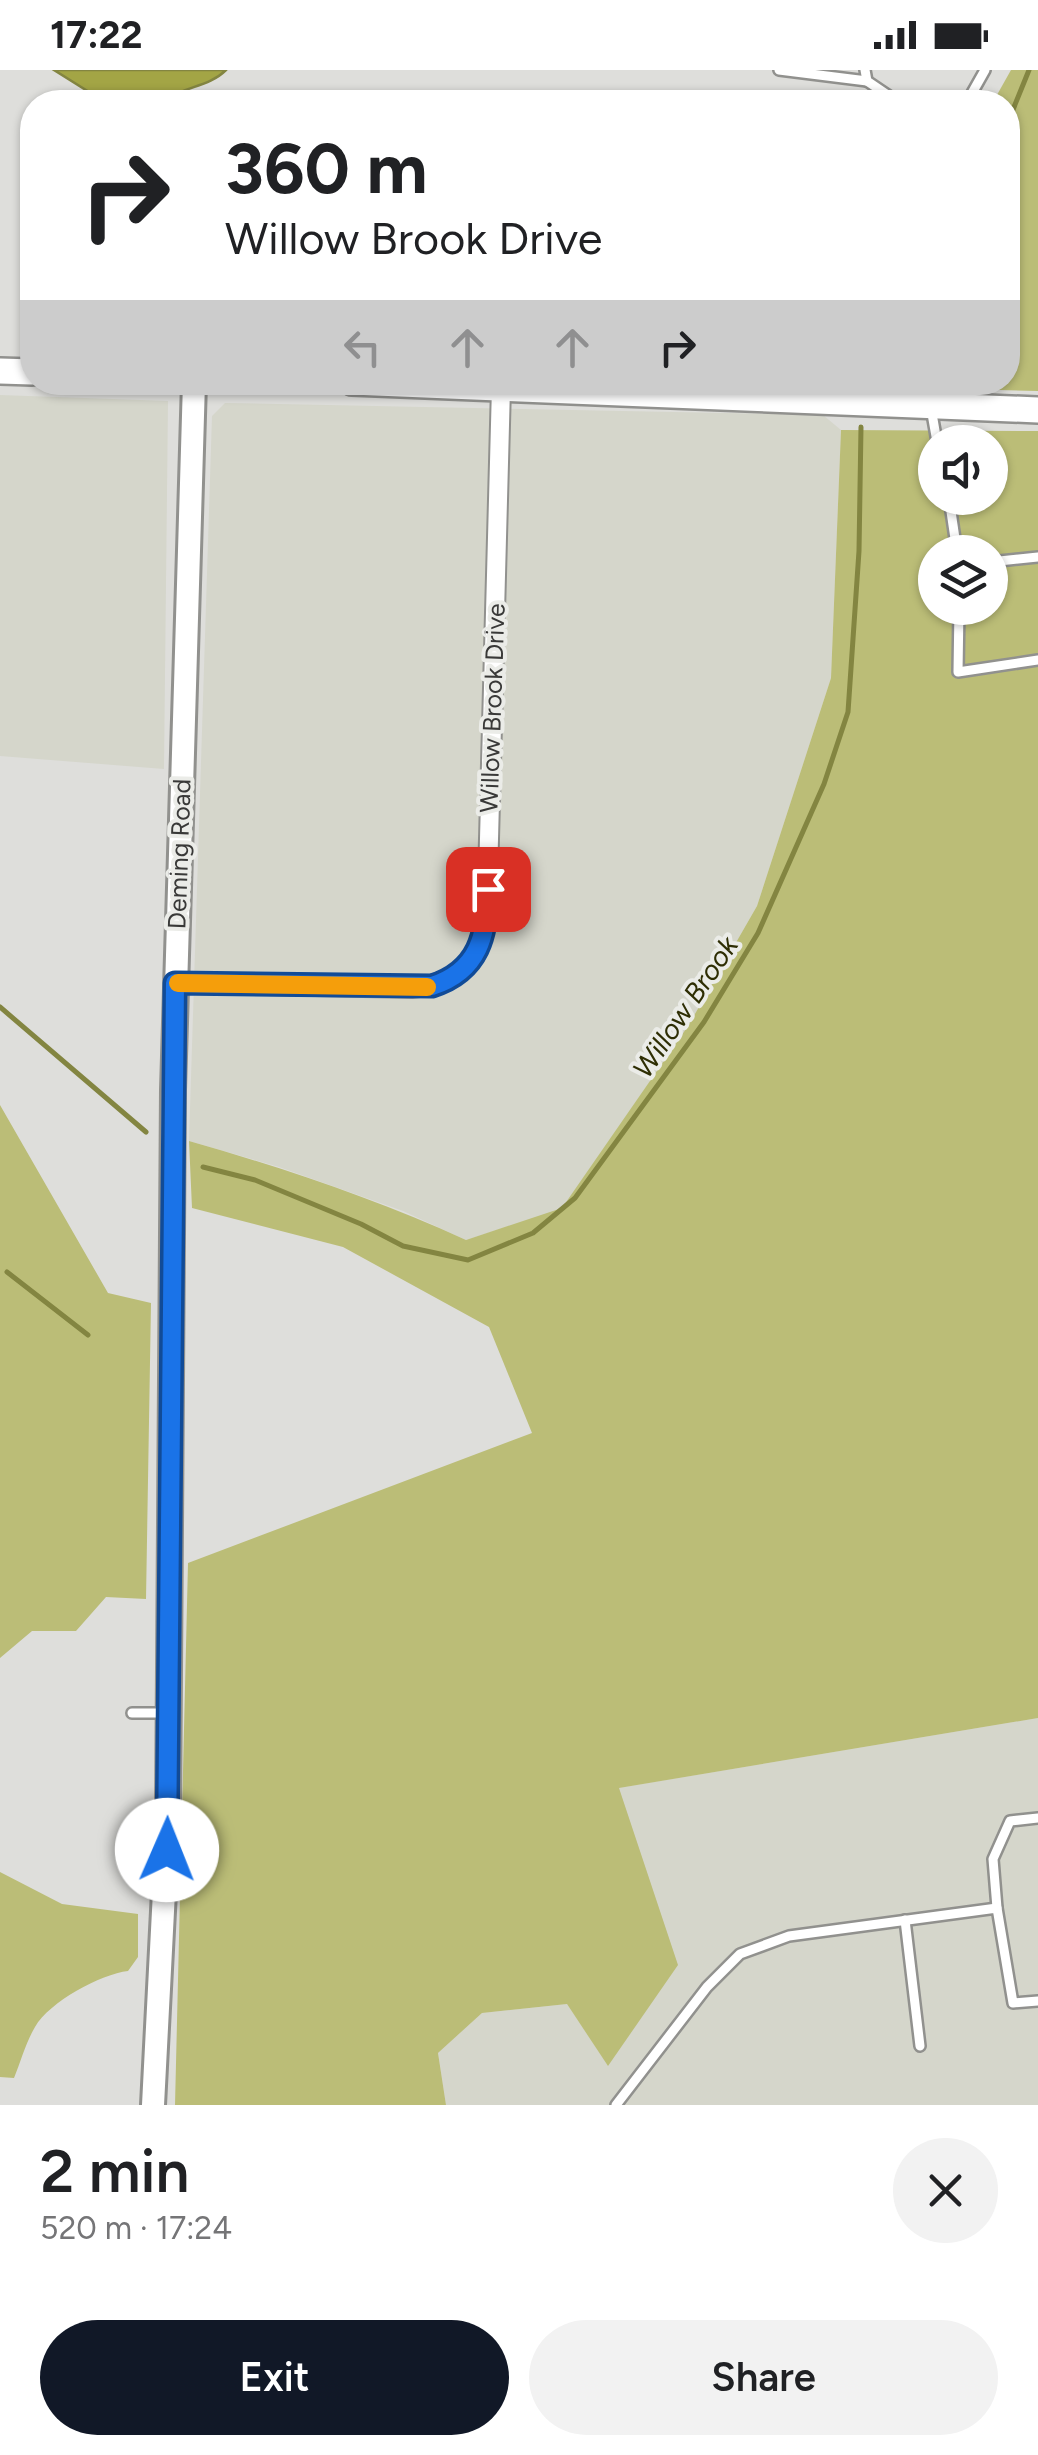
<!DOCTYPE html>
<meta charset="utf-8">
<style>
:root{--surface:#fff;--page:#f2f2f2;--text:#202124;--muted:#757577;--accent:#111827}
body{margin:0;font-family:Figtree,sans-serif;background:var(--page);color:var(--text);height:100vh;display:flex;flex-direction:column;font-size:38px;white-space:nowrap}
*{box-sizing:border-box;margin:0}
p{font-size:32px;color:var(--muted)}
.icon{flex:none;width:55px;height:55px;fill:none;stroke:currentColor;stroke-width:2;stroke-linecap:round;stroke-linejoin:round}
.map{position:relative;height:2035px;overflow:hidden}
.side{display:flex;flex-direction:column;background:var(--surface);flex:1}
.side>*{flex:none}
.top-card{position:absolute;left:20px;top:20px;width:1000px;height:305px;border-radius:40px;box-shadow:0 2px 8px #0004;background:#fff;color:var(--text);overflow:hidden}
.tools{position:absolute;left:918px;top:355px;display:grid;gap:20px}
.tools a{display:grid;place-items:center;width:90px;height:90px;border-radius:50%;background:var(--surface);box-shadow:0 2px 8px #0004;font-size:50px}
.pin{position:absolute;display:grid;place-items:center;width:85px;height:85px;color:#fff;margin:-42px;border-radius:20px;box-shadow:0 5px 15px #0006}
.me{position:absolute;width:110px;margin:-55px;rotate:1deg;stroke-linejoin:round;filter:drop-shadow(0 0 8px #0008)}
.turn{display:flex;align-items:center;gap:35px;height:210px;padding:0 40px;font-size:45px}
.turn .icon{width:130px;height:130px;stroke-width:2.5}
.turn b{display:block;font-size:70px;line-height:85px}
.lanes{display:flex;align-items:center;height:95px;padding:0 40px;background:#0003;justify-content:center;gap:50px;direction:ltr}
.lanes .off{opacity:.35}
.round{display:grid;place-items:center;flex:none;width:105px;height:105px;border-radius:52px;background:var(--page)}
.headline{display:flex;align-items:center;justify-content:space-between;height:170px;padding:0 40px}
h1{font-size:60px;font-weight:600;line-height:75px}
.button{display:flex;gap:20px;margin-top:auto;padding:20px 40px}
.button a{flex:1;height:115px;border-radius:60px;background:var(--accent);color:#fff;font-size:40px;font-weight:600;line-height:115px;text-align:center}
.button a+a{background:var(--page);color:var(--text)}
.status{display:flex;justify-content:space-between;align-items:center;height:70px;padding:0 50px;background:var(--surface);direction:ltr}
.status svg{height:28px;fill:currentColor}
.map>svg:first-child{display:block}
.built{fill:#d5d6cb}
.green{fill:#bbbd77;fill-rule:evenodd}
.water{fill:#a3a545;stroke:#838541;stroke-width:2.5}
.lines{fill:none;stroke-linecap:round;stroke-linejoin:round}
.stream{stroke:#838541;stroke-width:5}
.service-casing{stroke:#91918e;stroke-width:14}
.minor-casing{stroke:#91918e;stroke-width:22}
.tertiary-casing{stroke:#91918e;stroke-width:28}
.secondary-casing{stroke:#91918e;stroke-width:30}
.service{stroke:#fff;stroke-width:9}
.minor{stroke:#fff;stroke-width:18}
.tertiary{stroke:#fff;stroke-width:22}
.secondary{stroke:#fff;stroke-width:25}
.route-casing{stroke:#114b97;stroke-width:25}
.route{stroke:#1a73e8;stroke-width:18}
.slow{stroke:#f59e0b;stroke-width:18}
.labels{text-anchor:middle;stroke-width:8;stroke-linejoin:round;paint-order:stroke}
.street-label{font-size:25px;fill:#393938;stroke:#ebece8}
.water-label{font-size:28px;font-style:italic;fill:#2e2e04;stroke:#ebece8}
</style>
<div class="status"><b>17:22</b><svg viewBox="0 0 49 12"><path d="M0 12V9h3v3zM5 12V6h3v6zM10 12V3h3v9zM15 12V0h3v12zM26 1h20v11H26zM47 4h2v5h-2z"/></svg></div>
<div class="map">
<svg width="1038" height="2035" viewBox="0 0 1038 2035">
<rect width="100%" height="100%" fill="#dededb"/>
<g class="built">
<path d="M 0,325 L 168,331 L 164,699 L 0,686 Z"/>
<path d="M 225,333 L 823,345 L 841,360 L 831,608 L 757,836 L 688,956 L 562,1139 L 466,1170 L 403,1141 L 279,1097 L 189,1071 L 212,346 Z"/>
<path d="M 1038,1648 L 1038,2035 L 446,2035 L 438,1983 L 482,1943 L 567,1934 L 608,1995 L 618,1718 Z"/>
</g>
<g class="green">
<path d="M 1011,0 L 1038,0 L 1038,321 L 852,316 L 855,312 L 1008,312 L 1008,32 L 993,32 Z"/>
<path d="M 841,360 L 1038,361 L 1038,1648 L 619,1718 L 678,1895 L 608,1996 L 567,1934 L 482,1943 L 438,1983 L 446,2035 L 175,2035 L 188,1493 L 532,1363 L 489,1257 L 343,1177 L 192,1138 L 189,1071 C 284,1098 376,1129 466,1170 L 562,1138 L 688,956 L 757,836 L 831,608 ZM 935,372 L 990,372 L 990,428 L 935,428 ZM 935,482 L 990,482 L 990,538 L 935,538 Z"/>
<path d="M 0,1035 L 108,1223 L 151,1233 L 146,1529 L 106,1527 L 76,1561 L 32,1561 L 0,1588 Z"/>
<path d="M 0,1802 L 62,1834 L 138,1844 L 138,1887 L 128,1901 C 101,1904 49,1932 35,1957 C 26,1972 21,1991 14,2008 L 0,2007 Z"/>
</g>
<path class="water" d="M 54,0 L 226,0 C 208,18 181,16 165,32 L 105,32 Z"/>
<g class="lines">
<g class="stream">
<path d="M 1008,52 L 1029,0"/>
<path d="M 0,937 L 146,1062"/>
<path d="M 203,1097 L 255,1110 L 361,1154 L 403,1176 L 468,1190 L 533,1163 L 575,1128 L 704,952 L 758,863 L 824,714 L 848,642 L 859,481 L 861,357"/>
<path d="M 7,1202 L 88,1265"/>
</g>
<defs>
<g id="service">
<path d="M 779,0 L 867,11"/>
<path d="M 865,0 L 867,11 L 898,32"/>
<path d="M 967,32 L 985,0"/>
<path d="M 931,338 L 937,372"/>
<path d="M 949,428 L 957,482"/>
<path d="M 990,492 L 1038,487"/>
<path d="M 959,538 L 958,602 L 1038,590"/>
<path d="M 132,1643 L 166,1643"/>
<path d="M 997,1838 L 993,1789 L 1010,1751 L 1038,1748"/>
<path d="M 905,1850 L 920,1976"/>
<path d="M 616,2035 L 707,1917 L 740,1884 L 789,1866 L 997,1838 L 1013,1933 L 1038,1931"/>
</g>
<path id="minor" d="M 175,913 L 412,918 C 459,914 481,890 487,844 L 501,317"/>
<path id="tertiary" d="M 153,2035 L 168,1744 L 173,1020 L 194,312"/>
<g id="secondary">
<path d="M 0,301 L 32,302"/>
<path d="M 352,312 L 1038,340"/>
</g>
</defs>
<use href="#service" class="service-casing"/>
<use href="#minor" class="minor-casing"/>
<use href="#tertiary" class="tertiary-casing"/>
<use href="#secondary" class="secondary-casing"/>
<use href="#service" class="service"/>
<use href="#minor" class="minor"/>
<use href="#tertiary" class="tertiary"/>
<use href="#secondary" class="secondary"/>
</g>
<g class="lines">
<defs>
<path id="route" d="M 167,1780 L 175,913 L 432,916 C 479,901 487,865 488,819"/>
</defs>
<use href="#route" class="route-casing"/>
<use href="#route" class="route"/>
<path class="slow" d="M 178,913 L 427,917"/>
</g>
<g class="labels">
<g class="street-label">
<text transform="translate(492 638) rotate(-88)" y="9">Willow Brook Drive</text>
<text transform="translate(179 784) rotate(-88)" y="9">Deming Road</text>
</g>
<g class="water-label">
<text transform="translate(685 937) rotate(-56)" y="10">Willow Brook</text>
</g>
</g>
</svg>
<div class="tools">
<a><svg class="icon" aria-label="sound" viewBox="0 0 24 24"><path d="M4 9h4l5-4v14l-5-4H4zM17 9q2 3 0 6"/></svg></a>
<a><svg class="icon" aria-label="layers" viewBox="0 0 24 24"><path d="M12 4l9 5-9 5-9-5zM3 14l9 5 9-5"/></svg></a>
</div>
<div class="pin" style="left:488px;top:819px;background:#d93025"><svg class="icon" aria-label="arrive" viewBox="0 0 24 24"><path d="M6 21V4h12l-3 4 3 4H6"/></svg></div>
<svg class="me" style="left:167px;top:1780px" viewBox="-20 -20 40 40"><circle r="19" fill="#fff"/><path d="M0-13L10 11 0 6-10 11z" fill="#1a73e8"/></svg>
<div class="top-card">
<div class="turn"><svg class="icon" aria-label="right" viewBox="0 0 24 24"><path d="M7 20v-9h11M14 6l5 5-5 5"/></svg><div><b>360 m</b>Willow Brook Drive</div></div>
<div class="lanes"><svg class="icon off" aria-label="left" viewBox="0 0 24 24"><path d="M17 20v-9H6M10 6l-5 5 5 5"/></svg><svg class="icon off" aria-label="ahead" viewBox="0 0 24 24"><path d="M12 20V5M6 11l6-6 6 6"/></svg><svg class="icon off" aria-label="ahead" viewBox="0 0 24 24"><path d="M12 20V5M6 11l6-6 6 6"/></svg><svg class="icon" aria-label="right" viewBox="0 0 24 24"><path d="M7 20v-9h11M14 6l5 5-5 5"/></svg></div>
</div>
</div>
<section class="side">
<div class="headline"><div><h1>2 min</h1><p>520 m · 17:24</p></div><a class="round"><svg class="icon" aria-label="close" viewBox="0 0 24 24"><path d="M6 6l12 12M18 6L6 18"/></svg></a></div>
<div class="button"><a>Exit</a><a>Share</a></div>
</section>
